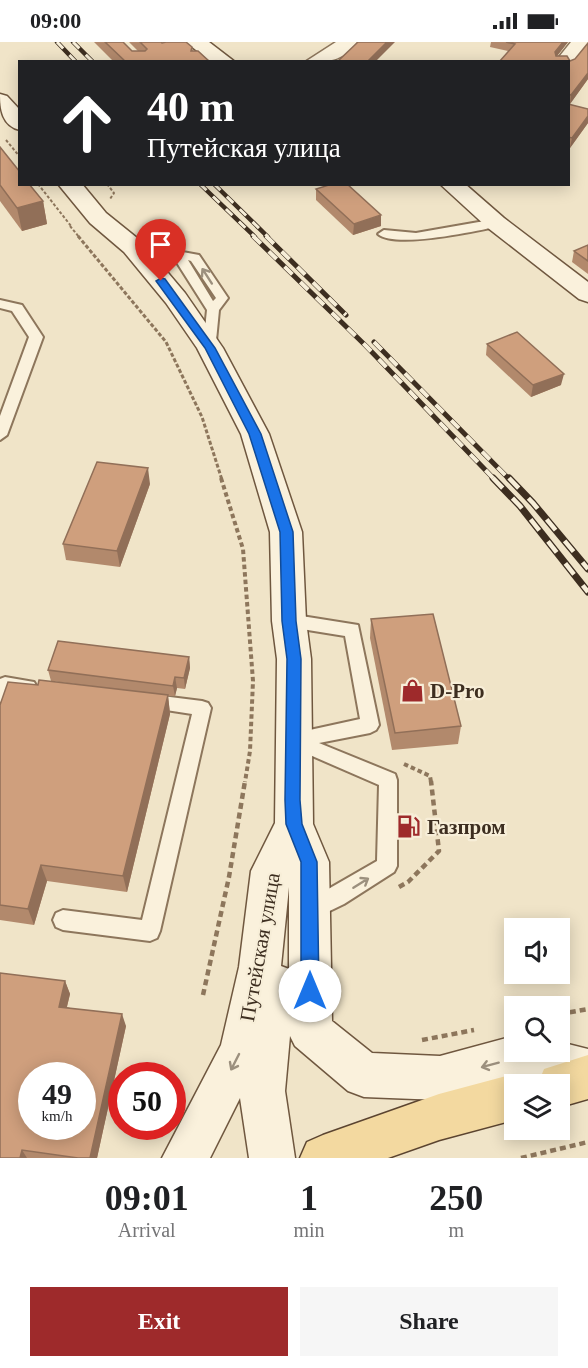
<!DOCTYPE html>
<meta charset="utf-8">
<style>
:root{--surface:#fff;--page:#f6f6f6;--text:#202124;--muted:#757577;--accent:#9e2a2b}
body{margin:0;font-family:Georgia,serif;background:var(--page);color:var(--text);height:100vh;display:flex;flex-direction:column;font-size:22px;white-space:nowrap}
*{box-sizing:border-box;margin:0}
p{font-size:20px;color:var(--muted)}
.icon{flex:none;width:33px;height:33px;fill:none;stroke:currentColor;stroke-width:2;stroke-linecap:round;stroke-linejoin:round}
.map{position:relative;height:1116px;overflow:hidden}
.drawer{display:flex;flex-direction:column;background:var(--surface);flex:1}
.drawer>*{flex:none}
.banner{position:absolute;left:18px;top:18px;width:552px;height:126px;border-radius:0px;box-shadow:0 3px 15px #0003;background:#202124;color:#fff;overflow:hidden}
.tools{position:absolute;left:504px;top:876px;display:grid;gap:12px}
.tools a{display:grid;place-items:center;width:66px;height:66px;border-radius:0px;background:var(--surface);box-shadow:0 3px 15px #0003;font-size:30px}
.speed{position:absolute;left:18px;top:1020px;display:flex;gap:12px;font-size:30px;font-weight:700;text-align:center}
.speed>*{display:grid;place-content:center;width:78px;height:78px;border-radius:50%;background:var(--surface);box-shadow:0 3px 15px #0003;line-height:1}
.speed small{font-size:15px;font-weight:400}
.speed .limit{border:9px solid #d22;background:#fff;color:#111}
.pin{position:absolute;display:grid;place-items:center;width:51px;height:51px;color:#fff;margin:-62px -26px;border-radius:50% 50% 50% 0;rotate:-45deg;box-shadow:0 0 6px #0007}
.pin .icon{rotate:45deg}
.me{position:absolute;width:66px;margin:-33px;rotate:0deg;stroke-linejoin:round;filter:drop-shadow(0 0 4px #0008)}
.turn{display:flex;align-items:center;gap:21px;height:126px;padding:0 30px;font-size:27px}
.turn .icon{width:78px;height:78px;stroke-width:2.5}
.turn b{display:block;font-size:42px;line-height:51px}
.eta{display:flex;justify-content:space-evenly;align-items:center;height:102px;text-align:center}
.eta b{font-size:36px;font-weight:700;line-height:42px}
.action{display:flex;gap:12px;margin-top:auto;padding:12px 30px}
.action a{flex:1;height:69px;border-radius:0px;background:var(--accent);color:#fff;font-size:24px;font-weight:700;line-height:69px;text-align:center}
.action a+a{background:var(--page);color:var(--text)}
.status{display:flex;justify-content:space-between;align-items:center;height:42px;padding:0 30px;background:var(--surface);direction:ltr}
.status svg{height:16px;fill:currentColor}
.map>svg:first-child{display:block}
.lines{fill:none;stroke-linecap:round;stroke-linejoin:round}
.service-casing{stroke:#8d765c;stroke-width:4}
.minor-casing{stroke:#8d765c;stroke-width:3}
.secondary-casing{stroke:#6f573f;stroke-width:3}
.primary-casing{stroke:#5b4430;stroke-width:3}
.path-far3{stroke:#8d765c;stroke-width:2;stroke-dasharray:3 2;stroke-linecap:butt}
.path-far2{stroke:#8d765c;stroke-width:3;stroke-dasharray:4 2;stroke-linecap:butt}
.path-far1{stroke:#8d765c;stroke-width:4;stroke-dasharray:4.5 3;stroke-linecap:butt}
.path{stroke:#8d765c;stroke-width:4.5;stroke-dasharray:6 4;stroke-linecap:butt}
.service{fill:#faf1dc;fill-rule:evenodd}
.minor{fill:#faf1dc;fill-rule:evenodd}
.secondary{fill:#faf1dc;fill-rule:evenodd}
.primary{fill:#f3d9a0;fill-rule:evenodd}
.rail-far2-casing{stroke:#3d2e20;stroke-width:4.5}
.rail-far1-casing{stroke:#3d2e20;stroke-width:5}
.rail-casing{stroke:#3d2e20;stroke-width:7}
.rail-far2{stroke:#f7eed8;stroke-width:3;stroke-dasharray:9;stroke-linecap:butt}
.rail-far1{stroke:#f7eed8;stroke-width:4;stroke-dasharray:11;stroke-linecap:butt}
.rail{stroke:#f7eed8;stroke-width:4.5;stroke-dasharray:14;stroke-linecap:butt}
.wall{fill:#b2896c}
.shaded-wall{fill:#916f58}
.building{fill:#cf9f7d;stroke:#916f58;stroke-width:1.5;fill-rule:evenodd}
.oneway{stroke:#9c907e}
.route{fill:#1a73e8;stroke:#114b97;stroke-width:1.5}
.labels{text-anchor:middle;stroke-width:4.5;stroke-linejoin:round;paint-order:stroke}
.poi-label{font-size:21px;font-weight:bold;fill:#3d2e20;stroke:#f7eed8;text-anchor:start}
.street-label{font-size:21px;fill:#3d2e20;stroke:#f7eed8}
</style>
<div class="status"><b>09:00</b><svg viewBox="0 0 49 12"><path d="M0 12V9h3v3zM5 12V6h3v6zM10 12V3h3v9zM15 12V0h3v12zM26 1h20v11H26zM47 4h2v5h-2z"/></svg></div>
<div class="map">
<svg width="588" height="1116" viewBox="0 0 588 1116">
<rect width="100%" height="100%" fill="#f0e4c8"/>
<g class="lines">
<defs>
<g id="service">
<path d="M 496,177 L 502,181 L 500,184 C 477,189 395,207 378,192 L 384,188 L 416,191 Z"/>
<path d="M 133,201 L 199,213 L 228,256 L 219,268 L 215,309 L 205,309 L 203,306 L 207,268 L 174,216 L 129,208 L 129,202 ZM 188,218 L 191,219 L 216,256 L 213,259 Z"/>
<path d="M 0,258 L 22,263 L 43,295 L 7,393 L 0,398 L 0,374 L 29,295 L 12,269 L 0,266 Z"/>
<path d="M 289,572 L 358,583 L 379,683 L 376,688 L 370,691 L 319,701 L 395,732 L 397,738 L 397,824 L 394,830 L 344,862 L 311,878 L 304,875 L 301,868 L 304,861 L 377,819 L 379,743 L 287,703 L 284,698 L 287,693 L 360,677 L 345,594 L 283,584 L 281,579 L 283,574 Z"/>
<path d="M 5,635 L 34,640 L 37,645 L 34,650 L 28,652 L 10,650 L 6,658 L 0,660 L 0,637 Z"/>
<path d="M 146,652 L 202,659 L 208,661 L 211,666 L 160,889 L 157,896 L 150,899 L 63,888 L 56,885 L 53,878 L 56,871 L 63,868 L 142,878 L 192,672 L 140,664 L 137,659 L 140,654 Z"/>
</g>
<g id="minor">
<path d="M 336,0 L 357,0 C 343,20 327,20 305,20 Z"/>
<path d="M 571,0 L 588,0 L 588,4 L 572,24 L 568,25 L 568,20 L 555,20 Z"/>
</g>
<g id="secondary">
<path d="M 186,0 L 209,0 L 235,20 L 211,20 Z"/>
<path d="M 0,52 L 7,54 L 20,68 L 20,88 C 2,84 0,67 0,52 Z"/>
<path d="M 58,142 L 82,142 L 106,171 L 142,200 L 185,251 L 223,306 L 269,392 L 302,490 L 306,579 L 311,617 L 313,782 L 329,820 L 332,979 L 372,1011 L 440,1014 L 514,994 L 514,1010 L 560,1010 L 560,1000 L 588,1007 L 588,1051 L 560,1044 L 560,1042 L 524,1036 L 440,1058 L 364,1055 L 348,1049 L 295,1004 L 290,994 L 285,1049 L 295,1116 L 249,1116 L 240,1056 L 210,1116 L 162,1116 L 221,1003 L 239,925 L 251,829 L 275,781 L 277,617 L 272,579 L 270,490 L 241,392 L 197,306 L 166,261 L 124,210 L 90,181 ZM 289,845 L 289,927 L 281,924 Z"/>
<path d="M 440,142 L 465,142 L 504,176 L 588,240 L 588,260 L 579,257 L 488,186 Z"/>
</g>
<g id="primary">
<path d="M 588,1013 L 588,1057 L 560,1065 L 560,1042 L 538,1042 L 544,1027 Z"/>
<path d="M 514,1032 L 530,1039 L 531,1042 L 514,1042 L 514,1078 L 439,1098 L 388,1116 L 300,1116 L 307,1100 L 323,1093 L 439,1052 Z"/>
</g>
</defs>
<use href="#service" class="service-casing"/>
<use href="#minor" class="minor-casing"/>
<use href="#secondary" class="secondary-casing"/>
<use href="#primary" class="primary-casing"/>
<g class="path-far3">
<path d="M 6,98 L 20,115"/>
<path d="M 38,142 L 71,184"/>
<path d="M 107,142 L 114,151 L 110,157"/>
<path d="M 70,184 L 79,195"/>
</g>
<path class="path-far2" d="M 78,194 L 166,300 L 202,375 L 222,438"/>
<g class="path-far1">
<path d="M 221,436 L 243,507 L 253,639 L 250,709 L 245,740"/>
<path d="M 404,722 L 430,734 L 431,740"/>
</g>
<g class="path">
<path d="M 399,845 L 408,840 L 439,809 L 431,739"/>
<path d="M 203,953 L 229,835 L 245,739"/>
<path d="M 560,972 L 588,967"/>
<path d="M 422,998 L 474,988"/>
<path d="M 521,1116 L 588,1100"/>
</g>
<use href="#service" class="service"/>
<use href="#minor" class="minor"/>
<use href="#secondary" class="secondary"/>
<use href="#primary" class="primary"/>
<defs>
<g id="rail-far2">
<path d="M 57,0 L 76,20"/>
<path d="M 73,0 L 93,20"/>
<path d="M 200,142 L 255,195"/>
<path d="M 214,142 L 268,195"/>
</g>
<g id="rail-far1">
<path d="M 253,194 L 366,304 L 495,438"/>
<path d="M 266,194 L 346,273"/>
<path d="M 374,300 L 510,438"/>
</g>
<g id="rail">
<path d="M 493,436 L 520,464 L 588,550"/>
<path d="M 509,436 L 533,461 L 588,527"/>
</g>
</defs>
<use href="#rail-far2" class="rail-far2-casing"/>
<use href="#rail-far1" class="rail-far1-casing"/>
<use href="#rail" class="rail-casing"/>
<use href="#rail-far2" class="rail-far2"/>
<use href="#rail-far1" class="rail-far1"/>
<use href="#rail" class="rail"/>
</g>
<g class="wall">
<path d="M 94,0 L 123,0 L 132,9 L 138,9 L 129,0 L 161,0 L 162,1 L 192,5 L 193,9 L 210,20 L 114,20 Z"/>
<path d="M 491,0 L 568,0 L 557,14 L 570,19 L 575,17 L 588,1 L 588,37 L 570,62 L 568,61 L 568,20 L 508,9 L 490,5 Z"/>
<path d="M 568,62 L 588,67 L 588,81 L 570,106 L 568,106 Z"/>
<path d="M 0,105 L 43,159 L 47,182 L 22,189 L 0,159 Z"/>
<path d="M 316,147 L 381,184 L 353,193 L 316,158 Z"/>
<path d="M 588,203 L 588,232 L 572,220 L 574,209 Z"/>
<path d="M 487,302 L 561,343 L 531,355 L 486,313 Z"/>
<path d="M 150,442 L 120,525 L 66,518 L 63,502 Z"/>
<path d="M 371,577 L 461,684 L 458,702 L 392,708 L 370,596 Z"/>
<path d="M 189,615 L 190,626 L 185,647 L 177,646 L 175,654 L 168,654 L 170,672 L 127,850 L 47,839 L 34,883 L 0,878 L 0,663 L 38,643 L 154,652 L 51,639 L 48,628 Z"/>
<path d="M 65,939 L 70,952 L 67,965 L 126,984 L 97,1116 L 0,1116 Z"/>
</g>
<g class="shaded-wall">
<path d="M 387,0 L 395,0 L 375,20 L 367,20 Z"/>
<path d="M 563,0 L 568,0 L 553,19 L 555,10 Z"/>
<path d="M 588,31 L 588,37 L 570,62 L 571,53 Z"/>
<path d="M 588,74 L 588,81 L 570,106 L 572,96 Z"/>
<path d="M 43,159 L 47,182 L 22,189 L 17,166 Z"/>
<path d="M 381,173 L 381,184 L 353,193 L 354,182 Z"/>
<path d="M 564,332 L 561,343 L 531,355 L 533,343 Z"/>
<path d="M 148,426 L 150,442 L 120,525 L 117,509 Z"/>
<path d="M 189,615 L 190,626 L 185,647 L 184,636 Z"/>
<path d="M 175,635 L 177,646 L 175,654 L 173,644 Z"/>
<path d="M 168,653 L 170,672 L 127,850 L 123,834 Z"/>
<path d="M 41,823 L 47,839 L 34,883 L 28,867 Z"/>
<path d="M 65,939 L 70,952 L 64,976 L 59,965 Z"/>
<path d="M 122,972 L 126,984 L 97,1116 L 90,1116 Z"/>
<path d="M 22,1108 L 27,1116 L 20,1116 Z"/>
</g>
<g class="building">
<path d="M 105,0 L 123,0 L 132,9 L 145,9 L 147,7 L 140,0 L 161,0 L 162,1 L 166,0 L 186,0 L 192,5 L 191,9 L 198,9 L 210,20 L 126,20 Z"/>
<path d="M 358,0 L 387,0 L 367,20 L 337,20 Z"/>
<path d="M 506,0 L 563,0 L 555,10 L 556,14 L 567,14 L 570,19 L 575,17 L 588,1 L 588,31 L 571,53 L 568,52 L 568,20 L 499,20 L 515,2 Z"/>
<path d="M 568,62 L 588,67 L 588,74 L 572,96 L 568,95 Z"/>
<path d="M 0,105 L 20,130 L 20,142 L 29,142 L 43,159 L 17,166 L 0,143 Z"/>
<path d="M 332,142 L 347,142 L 381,173 L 354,182 L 316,147 Z"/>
<path d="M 588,203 L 588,219 L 574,209 Z"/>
<path d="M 517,290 L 564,332 L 533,343 L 487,302 Z"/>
<path d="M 97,420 L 148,426 L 117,509 L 63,502 Z"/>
<path d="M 433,572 L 461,684 L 395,691 L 371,577 Z"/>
<path d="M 58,599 L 189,615 L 184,636 L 175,635 L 173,644 L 48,628 Z"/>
<path d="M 39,638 L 168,653 L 123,834 L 41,823 L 28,867 L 0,863 L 0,663 L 8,640 L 38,643 Z"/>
<path d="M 0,931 L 65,939 L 59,965 L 122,972 L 90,1116 L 78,1116 L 22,1108 L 20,1116 L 0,1116 ZM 32,1034 L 82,1034 L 82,1084 L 32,1084 Z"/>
</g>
<defs><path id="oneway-shaft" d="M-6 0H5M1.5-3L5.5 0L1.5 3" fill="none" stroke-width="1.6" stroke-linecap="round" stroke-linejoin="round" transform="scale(1.5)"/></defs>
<g class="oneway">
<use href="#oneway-shaft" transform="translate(207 234) rotate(-123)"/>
<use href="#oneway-shaft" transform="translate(361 841) rotate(-32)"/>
<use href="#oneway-shaft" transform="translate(235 1020) rotate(117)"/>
<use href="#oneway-shaft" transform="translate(490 1023) rotate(165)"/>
</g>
<path class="route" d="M 161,236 L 165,237 L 215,306 L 261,392 L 293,490 L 296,579 L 301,617 L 300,758 L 302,782 L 317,820 L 319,949 L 316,955 L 310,958 L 304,955 L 301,949 L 301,820 L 286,782 L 285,758 L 287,617 L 282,579 L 280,490 L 249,392 L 205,306 L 156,239 Z"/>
<defs>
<symbol id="shop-bare" viewBox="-9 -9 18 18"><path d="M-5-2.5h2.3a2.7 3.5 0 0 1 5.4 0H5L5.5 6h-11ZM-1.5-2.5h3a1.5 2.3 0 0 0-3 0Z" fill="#9e2a2b" stroke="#f7eed8" stroke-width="2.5" paint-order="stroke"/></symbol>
<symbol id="fuel-bare" viewBox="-9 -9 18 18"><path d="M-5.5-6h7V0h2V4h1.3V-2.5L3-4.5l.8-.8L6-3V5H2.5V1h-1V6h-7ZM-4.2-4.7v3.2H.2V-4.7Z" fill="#9e2a2b" stroke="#f7eed8" stroke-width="2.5" paint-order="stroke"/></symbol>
</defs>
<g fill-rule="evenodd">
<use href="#shop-bare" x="396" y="632" width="33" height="33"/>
<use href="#fuel-bare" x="392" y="768" width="33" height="33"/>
</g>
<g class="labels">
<g class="poi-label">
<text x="430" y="656">D-Pro</text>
<text x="427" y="792">Газпром</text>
</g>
<g class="street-label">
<text transform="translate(260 905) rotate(-80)" y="7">Путейская улица</text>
</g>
</g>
</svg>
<div class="tools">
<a><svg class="icon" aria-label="sound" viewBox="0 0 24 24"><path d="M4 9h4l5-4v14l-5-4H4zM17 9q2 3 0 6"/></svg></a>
<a><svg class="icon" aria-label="search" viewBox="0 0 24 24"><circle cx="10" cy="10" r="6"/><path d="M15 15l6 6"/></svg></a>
<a><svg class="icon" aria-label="layers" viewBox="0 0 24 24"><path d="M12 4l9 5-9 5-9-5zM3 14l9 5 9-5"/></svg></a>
</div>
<div class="speed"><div>49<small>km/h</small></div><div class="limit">50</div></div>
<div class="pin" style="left:161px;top:239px;background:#d93025"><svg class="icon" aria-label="arrive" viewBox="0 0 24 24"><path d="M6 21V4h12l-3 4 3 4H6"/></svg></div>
<svg class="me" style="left:310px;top:949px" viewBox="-20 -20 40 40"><circle r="19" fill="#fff"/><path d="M0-13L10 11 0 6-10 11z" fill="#1a73e8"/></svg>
<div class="banner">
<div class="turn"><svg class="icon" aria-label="ahead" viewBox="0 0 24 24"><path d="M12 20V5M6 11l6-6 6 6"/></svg><div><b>40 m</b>Путейская улица</div></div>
</div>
</div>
<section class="drawer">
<div class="eta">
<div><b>09:01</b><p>Arrival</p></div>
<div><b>1</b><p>min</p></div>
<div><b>250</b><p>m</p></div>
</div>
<div class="action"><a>Exit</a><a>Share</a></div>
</section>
